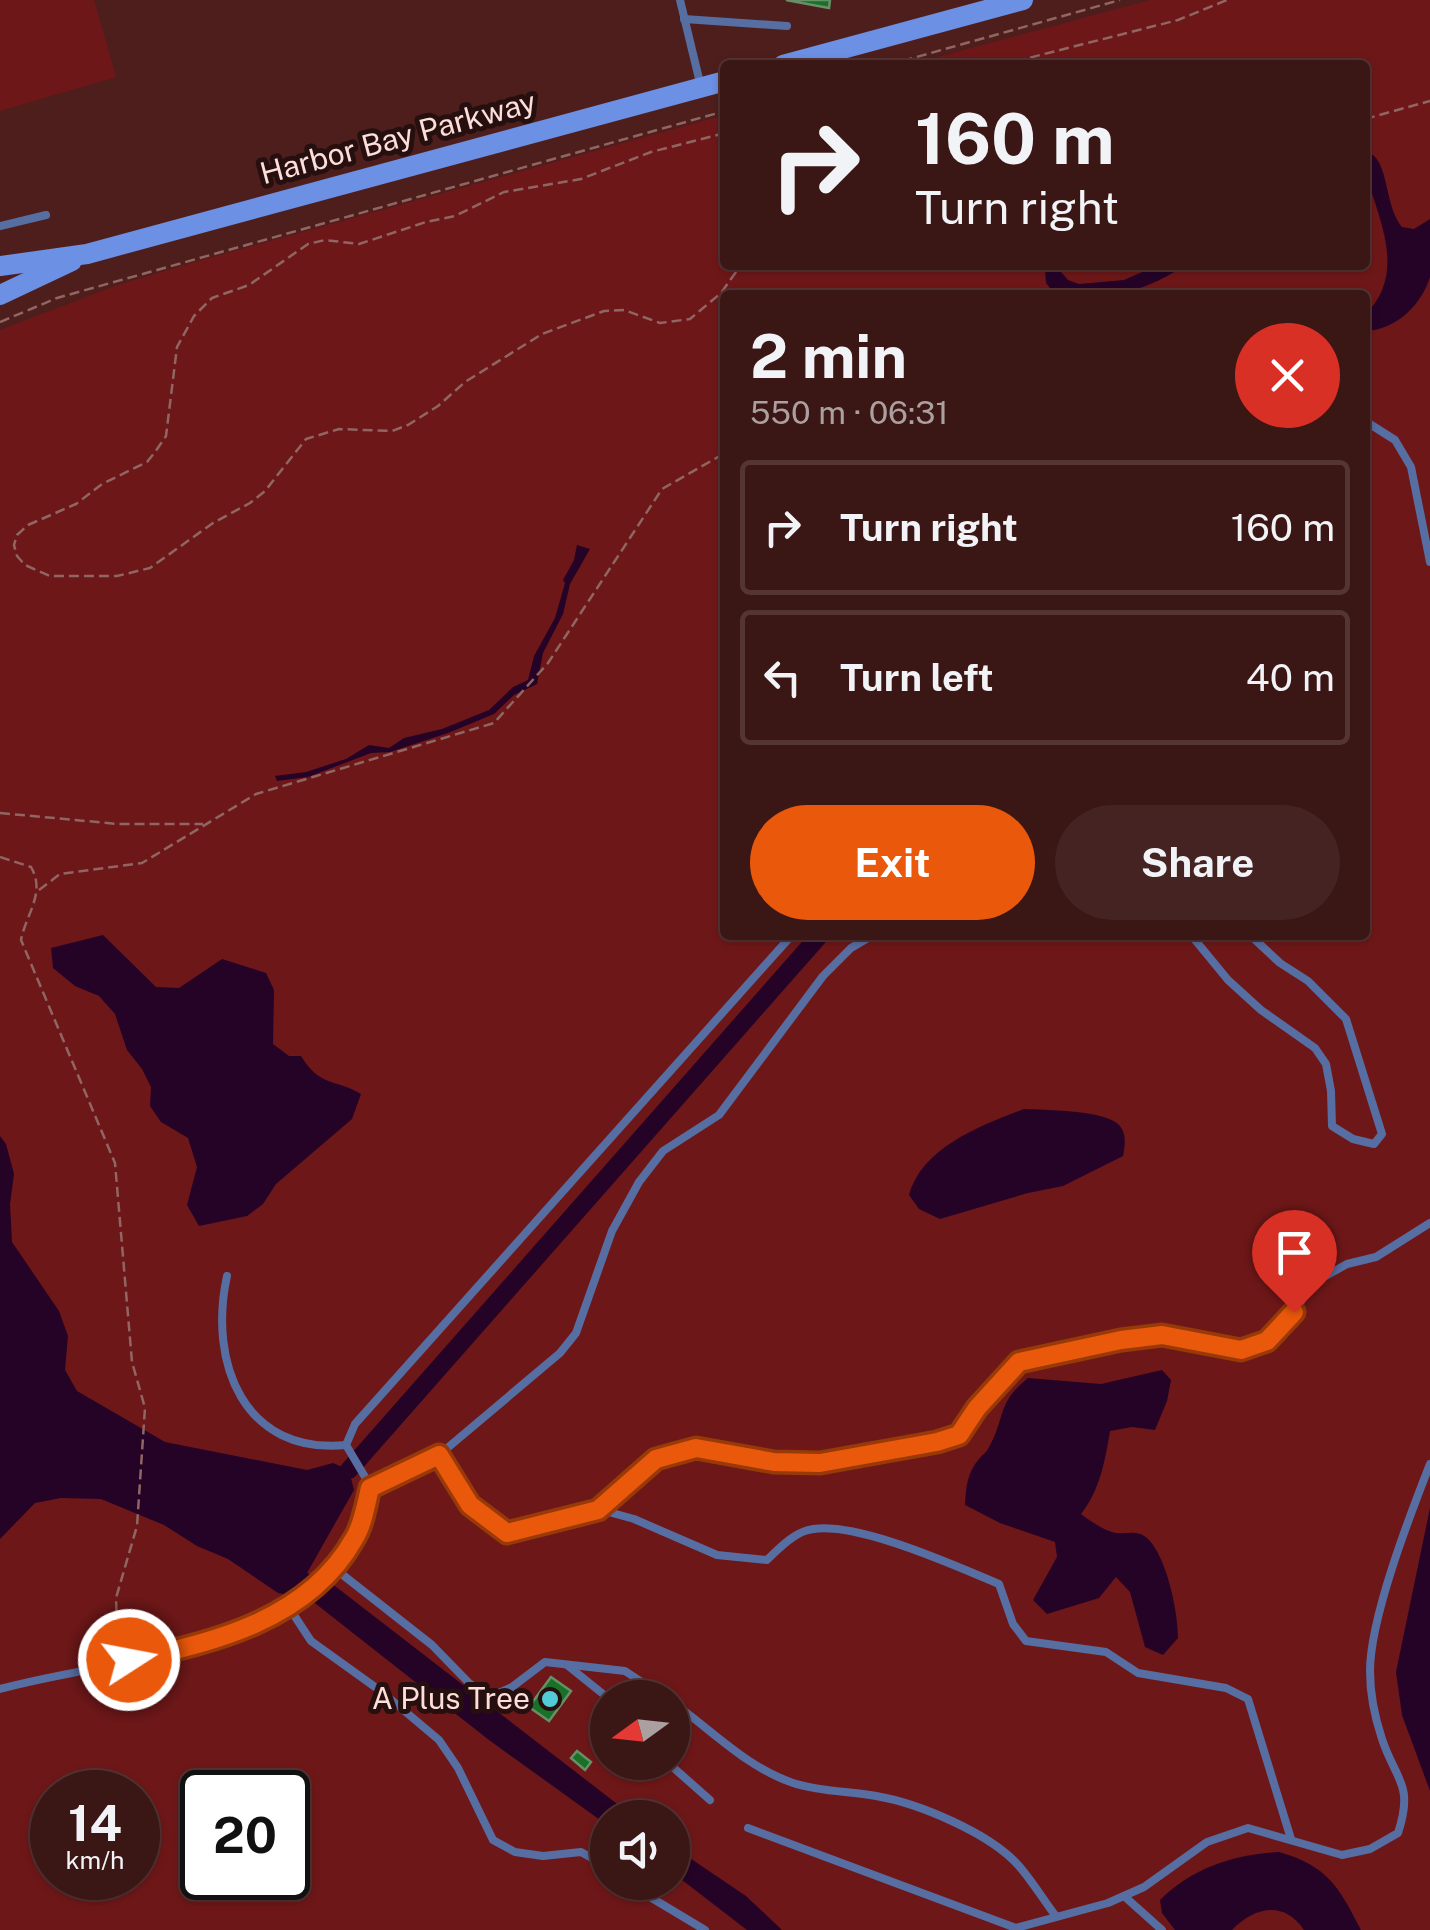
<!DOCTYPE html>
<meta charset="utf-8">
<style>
:root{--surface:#3a1615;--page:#452322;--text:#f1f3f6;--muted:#ab9fa0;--line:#543534;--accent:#ea580c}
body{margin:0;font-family:"Public Sans",sans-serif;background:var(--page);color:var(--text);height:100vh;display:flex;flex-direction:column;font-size:38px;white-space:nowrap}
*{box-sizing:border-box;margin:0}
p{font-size:32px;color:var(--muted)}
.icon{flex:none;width:55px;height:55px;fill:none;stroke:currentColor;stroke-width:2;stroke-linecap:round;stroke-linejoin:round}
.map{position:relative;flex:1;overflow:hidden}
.details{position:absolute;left:720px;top:290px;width:650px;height:650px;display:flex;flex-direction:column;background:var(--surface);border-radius:10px;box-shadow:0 2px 8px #0004,0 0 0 2px var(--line)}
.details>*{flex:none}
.hud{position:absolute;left:720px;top:60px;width:650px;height:210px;border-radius:10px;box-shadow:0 2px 8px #0004,0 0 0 2px var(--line);background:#3a1615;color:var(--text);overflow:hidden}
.needle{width:65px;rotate:255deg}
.fabs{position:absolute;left:590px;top:1680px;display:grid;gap:20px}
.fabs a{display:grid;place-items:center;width:100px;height:100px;border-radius:50%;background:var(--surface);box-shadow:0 2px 8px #0004,0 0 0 2px var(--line);font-size:50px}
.speed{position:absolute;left:30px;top:1770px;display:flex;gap:20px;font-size:50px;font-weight:700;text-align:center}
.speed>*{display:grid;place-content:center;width:130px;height:130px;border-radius:50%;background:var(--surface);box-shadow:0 2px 8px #0004,0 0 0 2px var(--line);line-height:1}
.speed small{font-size:25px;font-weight:400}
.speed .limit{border:5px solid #111;border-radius:15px;background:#fff;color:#111}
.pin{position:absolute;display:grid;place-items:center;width:85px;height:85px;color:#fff;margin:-102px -42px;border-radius:50% 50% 50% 0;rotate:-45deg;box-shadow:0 0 10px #0007}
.pin .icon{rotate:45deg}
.me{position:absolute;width:110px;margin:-55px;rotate:79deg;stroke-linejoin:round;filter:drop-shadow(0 0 8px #0008)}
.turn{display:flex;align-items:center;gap:35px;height:210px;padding:0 30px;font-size:45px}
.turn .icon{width:130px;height:130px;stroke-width:2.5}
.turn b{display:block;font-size:70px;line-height:85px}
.round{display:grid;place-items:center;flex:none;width:105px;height:105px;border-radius:52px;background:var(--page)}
.summary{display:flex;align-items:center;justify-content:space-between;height:170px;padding:0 30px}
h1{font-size:60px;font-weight:700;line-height:75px}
.cta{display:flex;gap:20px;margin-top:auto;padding:20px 30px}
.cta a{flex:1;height:115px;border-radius:60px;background:var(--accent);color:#fff;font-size:40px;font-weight:700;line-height:115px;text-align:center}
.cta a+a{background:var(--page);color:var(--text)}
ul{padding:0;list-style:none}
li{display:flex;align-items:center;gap:30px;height:135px;margin:0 20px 15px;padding:0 10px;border:5px solid var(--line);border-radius:10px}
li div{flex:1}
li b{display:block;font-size:38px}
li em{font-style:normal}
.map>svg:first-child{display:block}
.green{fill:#6e1718;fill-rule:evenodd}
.water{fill:#250327}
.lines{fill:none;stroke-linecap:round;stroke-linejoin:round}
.canal{stroke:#250327;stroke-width:18}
.building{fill:#197027;stroke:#678f68;stroke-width:2.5}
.path{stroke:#906663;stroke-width:2.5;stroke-dasharray:10 5;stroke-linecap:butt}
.service{stroke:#576ea3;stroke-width:8}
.secondary{stroke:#6c90e4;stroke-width:20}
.route-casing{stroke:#983908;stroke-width:25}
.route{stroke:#ea580c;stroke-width:18}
.poi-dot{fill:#52cbd9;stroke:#26100f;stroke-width:4}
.labels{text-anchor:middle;stroke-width:10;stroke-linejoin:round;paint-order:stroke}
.street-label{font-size:30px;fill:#fededa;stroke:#26100f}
.poi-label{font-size:30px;fill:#fededa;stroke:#26100f;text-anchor:end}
</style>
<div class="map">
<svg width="1430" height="1930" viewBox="0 0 1430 1930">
<rect width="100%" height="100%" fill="#4e1e1c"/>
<g class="green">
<path d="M 0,0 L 94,0 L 116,77 L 0,111 Z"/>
<path d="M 1150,0 L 1430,0 L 1430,1930 L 0,1930 L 0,330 L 115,286 L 205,259 L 725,115 L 725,265 L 1365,265 L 1365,65 L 908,65 ZM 725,295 L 1365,295 L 1365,935 L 725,935 ZM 608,1698 L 672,1698 L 672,1762 L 608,1762 ZM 52,1792 L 138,1792 L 138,1878 L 52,1878 ZM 202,1792 L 288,1792 L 288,1878 L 202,1878 ZM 608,1818 L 672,1818 L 672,1882 L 608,1882 Z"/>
</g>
<g class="water">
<path d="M 1373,155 C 1389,168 1385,207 1402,227 L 1414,229 L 1430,219 C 1430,236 1430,261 1430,277 C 1422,304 1397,329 1367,331 L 1365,315 C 1407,273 1380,222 1365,172 L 1365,157 Z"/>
<path d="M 1055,265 L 1068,280 L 1079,284 L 1124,280 L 1158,265 L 1185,265 C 1148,291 1100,304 1054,293 L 1046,283 L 1045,270 Z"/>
<path d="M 577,545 L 590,549 L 570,584 L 563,614 L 543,653 L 537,684 L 514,695 L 494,714 L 448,733 L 390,752 L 371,753 L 308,777 L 277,781 L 275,776 L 306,772 L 346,759 L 369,745 L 389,748 L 404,738 L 442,729 L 489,710 L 513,687 L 528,680 L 534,656 L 555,618 L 565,583 L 563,580 L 574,560 Z"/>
<path d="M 103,935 L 156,987 L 179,988 L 222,959 L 266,973 L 274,990 L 273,1044 L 289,1056 L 301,1056 C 321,1088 334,1078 361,1094 L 352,1119 L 276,1184 L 263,1204 L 247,1216 L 199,1226 L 187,1205 L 197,1167 L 188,1138 L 161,1122 L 150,1106 L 151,1087 L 142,1069 L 127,1050 L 115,1014 L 99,996 L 75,986 L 53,968 L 51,948 Z"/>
<path d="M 1024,1109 C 1044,1110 1105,1110 1119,1125 C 1127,1134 1125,1145 1123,1156 L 1063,1186 L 1028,1193 L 940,1219 L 919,1209 L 909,1195 C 922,1147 982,1125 1024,1109 Z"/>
<path d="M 0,1136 L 6,1144 L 14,1174 L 10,1204 L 12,1242 L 59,1311 L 68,1336 L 65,1370 L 77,1391 L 165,1442 L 307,1470 L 333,1463 L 349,1470 L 354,1490 L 307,1573 L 331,1583 L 634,1817 L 608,1818 L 607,1825 L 489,1740 L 311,1600 L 278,1593 L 228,1559 L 197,1546 L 164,1525 L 101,1499 L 61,1498 L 35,1503 L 0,1539 Z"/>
<path d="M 1162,1370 L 1171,1380 L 1167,1401 L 1155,1430 L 1132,1427 L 1110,1431 C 1105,1461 1100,1490 1081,1514 C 1090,1521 1105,1531 1116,1533 C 1128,1534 1137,1530 1147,1538 C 1167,1556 1178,1613 1178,1638 L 1163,1655 L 1145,1647 L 1130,1592 L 1116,1577 L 1099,1598 L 1047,1614 L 1033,1600 L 1057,1557 L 1055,1542 L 1000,1523 L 965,1505 C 966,1487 967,1473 979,1459 C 982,1455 987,1452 989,1447 C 1006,1417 996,1404 1028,1378 L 1101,1384 Z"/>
<path d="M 1430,1508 L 1430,1791 L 1402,1715 L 1396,1672 Z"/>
<path d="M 672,1846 L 746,1896 L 782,1930 L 747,1930 L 673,1873 Z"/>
<path d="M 1279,1852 C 1328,1866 1339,1887 1361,1930 L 1304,1930 C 1284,1900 1254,1907 1232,1930 L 1175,1930 L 1162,1913 L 1160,1900 C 1194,1867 1233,1855 1279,1852 Z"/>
</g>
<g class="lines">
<path class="canal" d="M 349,1470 L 820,935"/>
</g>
<g class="building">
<path d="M 786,0 L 830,0 L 829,8 Z"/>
<path d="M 551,1677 L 571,1691 L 549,1721 L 529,1707 Z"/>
<path d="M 577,1751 L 591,1762 L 585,1770 L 571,1758 Z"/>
</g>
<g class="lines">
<g class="path">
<path d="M 888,65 L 1120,0"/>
<path d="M 1001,65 L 1178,20 L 1227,0"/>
<path d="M 1365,119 L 1430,101"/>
<path d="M 725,133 L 651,152 L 581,179 L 504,192 L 455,216 L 426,222 L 359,244 L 325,240 L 308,244 L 249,285 L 212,298 L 194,316 L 177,347 L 166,436 L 155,452 L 147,462 L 102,484 L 76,504 L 28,525 L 17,535 L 14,545 L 17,556 L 25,565 L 50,576 L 117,576 L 150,568 L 213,523 L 250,503 L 265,491 L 306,439 L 339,429 L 392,431 L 408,425 L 438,406 L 465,382 L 542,334 L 604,311 L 624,310 L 660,323 L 690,319 L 721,293 L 741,265"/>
<path d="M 0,322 L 57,298 L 725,111"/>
<path d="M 0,813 L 118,824 L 203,824"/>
<path d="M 0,857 L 31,867 C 46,893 26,914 21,940 L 115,1163 L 132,1362 L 145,1408 L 137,1526 L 116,1598 L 117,1624 L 125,1649"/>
<path d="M 39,890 L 60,874 L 142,863 L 256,794 L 494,723 L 548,663 L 662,489 L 725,453"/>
</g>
<g class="service">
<path d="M 680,0 L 701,87"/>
<path d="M 684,19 L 787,26"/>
<path d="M 0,226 L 46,215"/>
<path d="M 1365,421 L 1395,440 L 1411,467 L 1430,562"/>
<path d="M 1191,935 L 1228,980 L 1261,1010 L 1315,1048 L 1326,1064 L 1331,1091 L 1332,1126 L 1353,1139 L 1374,1144 L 1382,1134 L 1346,1019 L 1308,981 L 1280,963 L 1250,935"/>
<path d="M 227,1276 C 208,1363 244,1455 346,1445"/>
<path d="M 346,1445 L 355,1424 L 792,935"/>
<path d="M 439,1455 L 470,1505 L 507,1533 L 598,1509 L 656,1459 L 696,1448 L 774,1462 L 820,1463 L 937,1443 L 959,1435 L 999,1381 L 1019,1363 L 1121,1340 L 1162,1335 L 1241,1350 L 1267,1341 L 1294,1312 L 1313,1283 L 1347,1264 L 1376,1257 L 1430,1223"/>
<path d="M 371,1487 L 439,1455 L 560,1353 L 576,1333 L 612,1231 L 639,1182 L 663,1151 L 719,1115 L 823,976 L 851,948 L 873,935"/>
<path d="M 598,1509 L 634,1519 L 717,1555 L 767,1560 C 777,1550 792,1535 805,1531 C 847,1516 958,1567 999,1584 L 1013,1624 L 1026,1641 L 1106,1652 L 1138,1673 L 1226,1688 L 1248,1699 L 1291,1839"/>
<path d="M 334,1568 L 432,1645 L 469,1683 L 490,1697 L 512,1687 L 545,1662 L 625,1671 L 666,1698"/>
<path d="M 288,1606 L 311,1641 L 382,1692 L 439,1740 L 458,1768 L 493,1840 L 515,1852 L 543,1856 L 581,1852 L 608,1867"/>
<path d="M 567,1665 L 608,1698"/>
<path d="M 0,1689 C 107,1660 227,1660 315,1584 C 330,1571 345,1556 355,1538 C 363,1524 366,1504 371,1487 L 346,1445"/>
<path d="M 672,1702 C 712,1730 746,1767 793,1783 C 821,1792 848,1791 876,1796 C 918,1803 990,1833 1019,1866 C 1032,1881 1043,1899 1055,1915"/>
<path d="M 667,1762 L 710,1800"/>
<path d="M 748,1828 L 1016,1928 L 1108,1903 L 1144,1887 L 1207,1842 L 1248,1828 L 1342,1855 L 1370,1849 L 1398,1833 C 1414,1784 1396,1781 1382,1739 C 1375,1718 1370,1692 1370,1671 C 1370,1618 1410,1515 1430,1464"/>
<path d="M 625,1882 L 705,1930"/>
<path d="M 1124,1896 L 1162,1930"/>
</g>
<g class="secondary">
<path d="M 783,65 L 1023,0"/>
<path d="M 0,266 L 87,254 L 725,81"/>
<path d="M 0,295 L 72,261"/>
</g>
</g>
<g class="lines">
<defs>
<path id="route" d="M 129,1660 C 212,1644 309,1619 354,1539 C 363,1525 366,1504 370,1488 L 439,1455 L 470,1505 L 507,1533 L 598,1510 L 656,1459 L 696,1448 L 774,1462 L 820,1463 L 937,1442 L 959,1435 L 977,1408 L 1019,1362 L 1121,1340 L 1162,1335 L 1241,1350 L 1267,1341 L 1294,1312"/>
</defs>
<use href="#route" class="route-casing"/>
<use href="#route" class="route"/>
</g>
<circle class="poi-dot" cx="550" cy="1699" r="10"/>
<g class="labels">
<g class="street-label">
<text transform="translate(398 138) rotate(-15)" y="10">Harbor Bay Parkway</text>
</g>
<g class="poi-label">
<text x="530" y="1709">A Plus Tree</text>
</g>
</g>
</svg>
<div class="fabs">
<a><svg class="needle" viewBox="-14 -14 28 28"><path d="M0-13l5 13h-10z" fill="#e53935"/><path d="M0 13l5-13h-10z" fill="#ab9fa0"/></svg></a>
<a><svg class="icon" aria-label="sound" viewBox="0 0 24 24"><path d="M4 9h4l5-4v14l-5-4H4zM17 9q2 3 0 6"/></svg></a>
</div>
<div class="speed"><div>14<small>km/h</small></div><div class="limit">20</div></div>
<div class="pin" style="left:1294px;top:1312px;background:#d93025"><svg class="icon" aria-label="arrive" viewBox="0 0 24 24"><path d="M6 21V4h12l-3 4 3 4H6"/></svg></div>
<svg class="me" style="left:129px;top:1660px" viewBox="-20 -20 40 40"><circle r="17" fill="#ea580c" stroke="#fff" stroke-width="3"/><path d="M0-11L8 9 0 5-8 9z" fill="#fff"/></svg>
<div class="hud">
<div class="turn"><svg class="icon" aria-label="right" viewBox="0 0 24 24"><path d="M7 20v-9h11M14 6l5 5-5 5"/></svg><div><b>160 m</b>Turn right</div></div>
</div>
<section class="details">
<div class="summary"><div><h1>2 min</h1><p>550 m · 06:31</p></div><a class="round" style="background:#d93025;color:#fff"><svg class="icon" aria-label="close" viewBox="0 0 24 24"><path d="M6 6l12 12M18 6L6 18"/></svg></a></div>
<ul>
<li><svg class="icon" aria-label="right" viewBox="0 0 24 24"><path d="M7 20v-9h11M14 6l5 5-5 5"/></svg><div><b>Turn right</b></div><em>160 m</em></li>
<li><svg class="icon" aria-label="left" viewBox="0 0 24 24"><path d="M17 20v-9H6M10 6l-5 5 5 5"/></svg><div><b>Turn left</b></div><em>40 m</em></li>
</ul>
<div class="cta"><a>Exit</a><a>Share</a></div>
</section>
</div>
